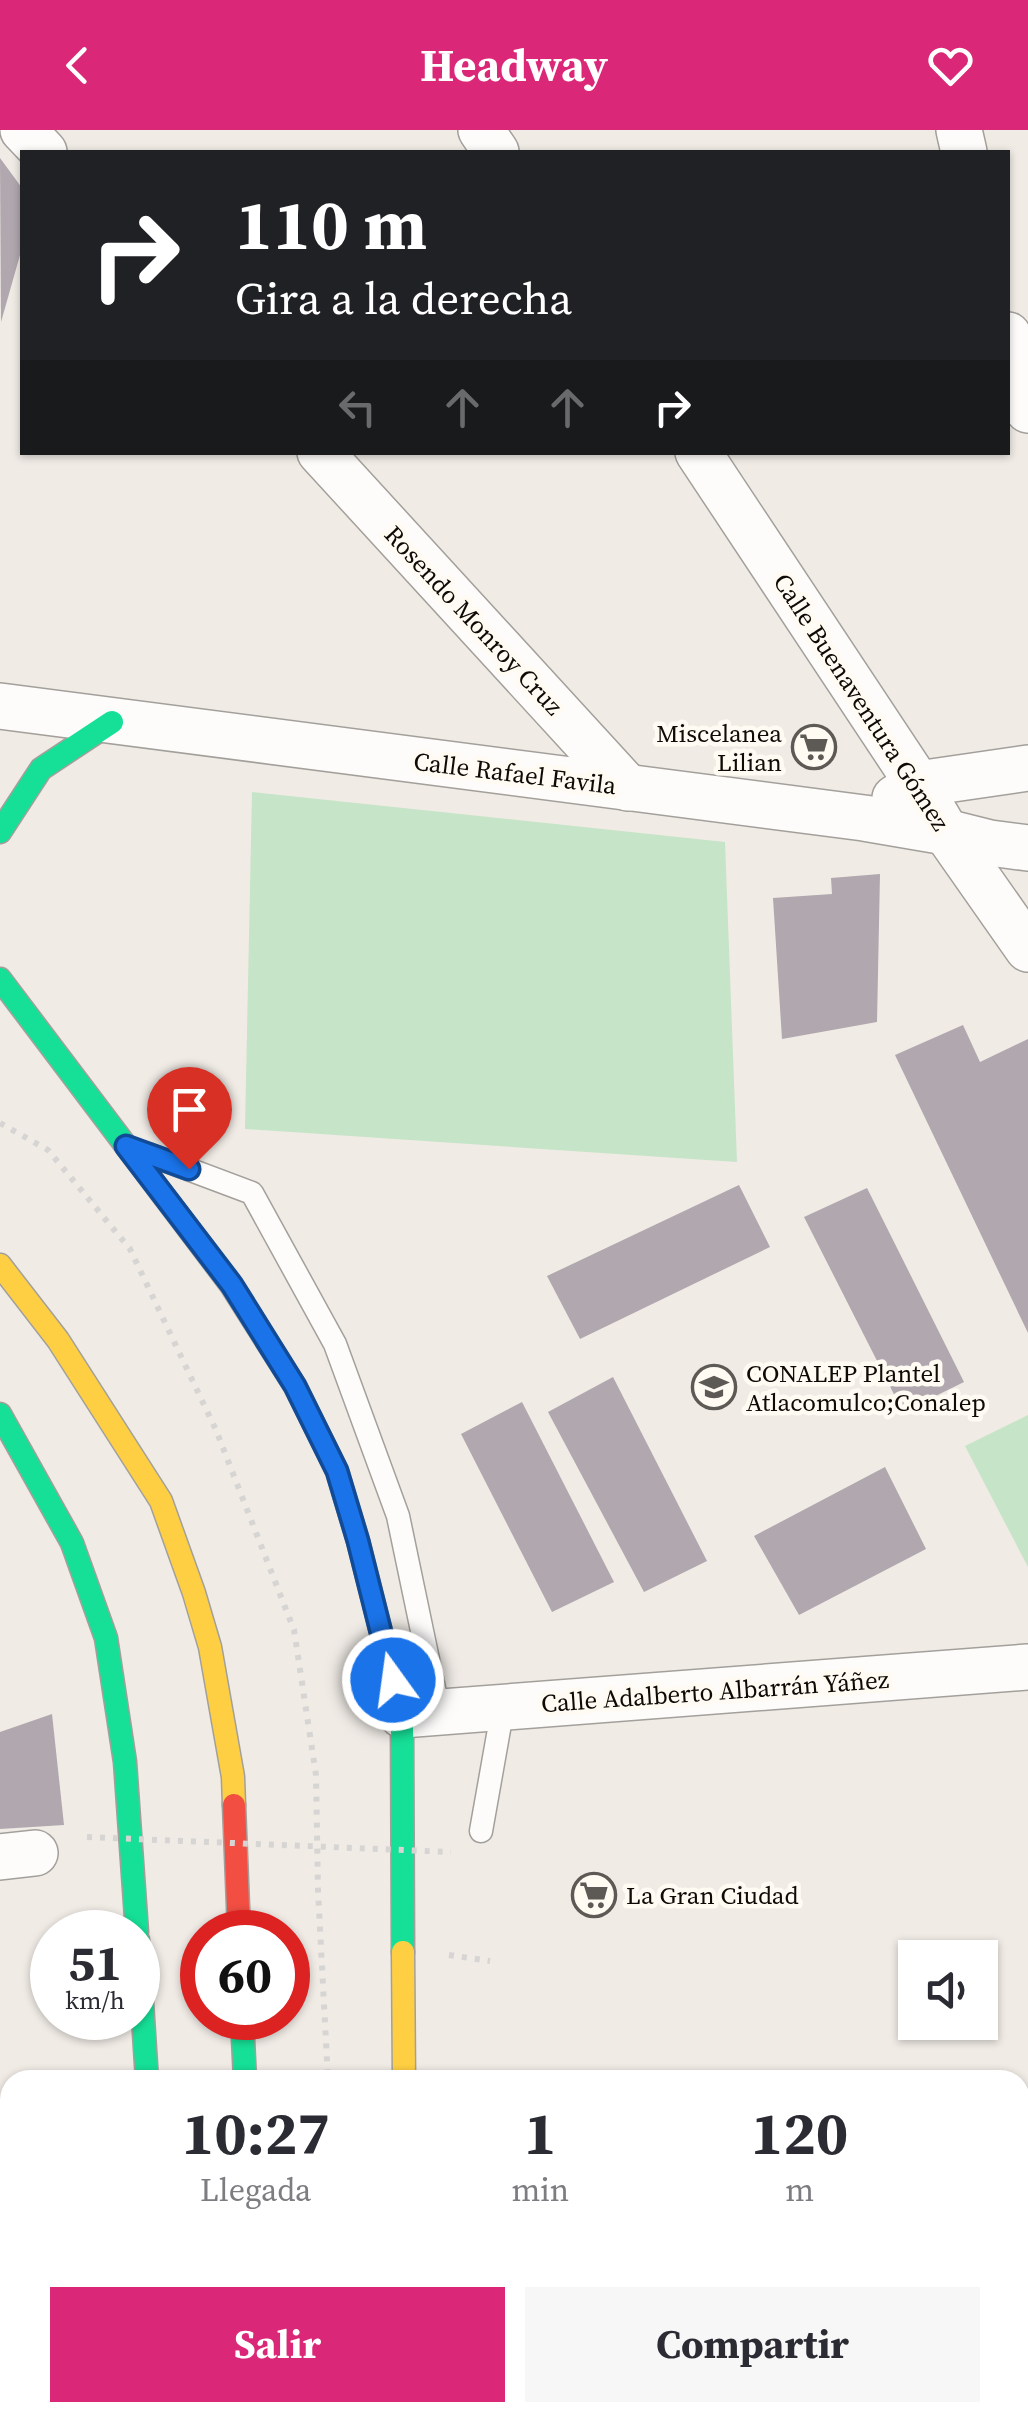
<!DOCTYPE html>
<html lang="es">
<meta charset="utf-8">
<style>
:root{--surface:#fff;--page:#f7f7f7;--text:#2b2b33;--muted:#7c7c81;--accent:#db2777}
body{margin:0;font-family:"Source Serif 4",serif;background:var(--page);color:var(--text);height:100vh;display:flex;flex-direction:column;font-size:38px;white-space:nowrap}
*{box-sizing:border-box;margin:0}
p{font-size:32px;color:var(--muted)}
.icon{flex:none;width:55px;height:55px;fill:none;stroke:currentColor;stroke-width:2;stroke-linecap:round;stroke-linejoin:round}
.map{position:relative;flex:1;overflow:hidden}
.side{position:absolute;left:0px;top:1940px;width:1030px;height:352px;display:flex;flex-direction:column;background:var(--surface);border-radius:30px 30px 0 0;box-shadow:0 2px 8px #0004}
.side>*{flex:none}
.top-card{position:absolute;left:20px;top:20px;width:990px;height:305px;border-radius:0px;box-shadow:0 2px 8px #0004;background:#202124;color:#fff;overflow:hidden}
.buttons{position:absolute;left:898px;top:1810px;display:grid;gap:20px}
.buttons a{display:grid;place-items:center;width:100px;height:100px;border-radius:0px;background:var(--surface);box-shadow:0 2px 8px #0004;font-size:50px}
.speed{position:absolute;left:30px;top:1780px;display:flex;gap:20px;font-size:50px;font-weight:700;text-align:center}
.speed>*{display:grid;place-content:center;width:130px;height:130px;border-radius:50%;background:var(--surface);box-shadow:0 2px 8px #0004;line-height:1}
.speed small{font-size:25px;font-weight:400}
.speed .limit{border:15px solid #d22;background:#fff;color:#111}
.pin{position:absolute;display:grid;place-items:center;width:85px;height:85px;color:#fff;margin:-102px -42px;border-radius:50% 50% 50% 0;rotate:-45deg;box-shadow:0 0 10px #0007}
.pin .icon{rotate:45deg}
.me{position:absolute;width:110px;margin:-55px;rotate:346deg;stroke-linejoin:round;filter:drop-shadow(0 0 8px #0008)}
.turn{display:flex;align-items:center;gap:35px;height:210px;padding:0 50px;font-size:45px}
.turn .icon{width:130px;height:130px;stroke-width:2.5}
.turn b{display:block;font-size:70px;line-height:85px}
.lanes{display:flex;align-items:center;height:95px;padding:0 50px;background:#0003;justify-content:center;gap:50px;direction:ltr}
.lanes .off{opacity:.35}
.eta{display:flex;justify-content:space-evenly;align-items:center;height:170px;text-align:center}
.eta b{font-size:60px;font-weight:700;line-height:70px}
.action{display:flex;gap:20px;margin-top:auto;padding:20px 50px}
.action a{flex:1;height:115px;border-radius:0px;background:var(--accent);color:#fff;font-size:40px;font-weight:700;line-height:115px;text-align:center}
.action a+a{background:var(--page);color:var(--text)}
header{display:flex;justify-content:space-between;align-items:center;height:130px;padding:0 50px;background:var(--accent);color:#fff;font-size:45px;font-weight:700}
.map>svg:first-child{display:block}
.green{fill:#c6e4c7}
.building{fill:#b0a7af}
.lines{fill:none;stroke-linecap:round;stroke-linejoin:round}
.lane-casing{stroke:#a3a09b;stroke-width:25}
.street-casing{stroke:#a3a09b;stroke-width:48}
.fast-casing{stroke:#a3a09b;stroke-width:25}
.slow-casing{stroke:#a3a09b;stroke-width:25}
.jam-casing{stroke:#a3a09b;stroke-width:25}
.path{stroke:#d6d5d3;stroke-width:6;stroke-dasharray:5 8;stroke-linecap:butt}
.lane{stroke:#fdfcfb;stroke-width:22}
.street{stroke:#fdfcfb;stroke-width:45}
.fast{stroke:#16e098;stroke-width:22}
.slow{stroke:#ffcf43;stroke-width:22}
.jam{stroke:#f24e42;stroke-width:22}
.path-bridge{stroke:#d6d5d3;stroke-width:6;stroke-dasharray:5 8;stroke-linecap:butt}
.route-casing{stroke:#114b97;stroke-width:25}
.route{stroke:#1a73e8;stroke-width:18}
.labels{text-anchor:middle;stroke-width:9;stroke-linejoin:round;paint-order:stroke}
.street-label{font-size:25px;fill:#0e0b07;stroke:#fffaf2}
.poi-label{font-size:25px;fill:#0e0b07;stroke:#fffaf2;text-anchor:start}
</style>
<header><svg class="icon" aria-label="back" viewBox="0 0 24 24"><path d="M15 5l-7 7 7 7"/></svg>Headway<svg class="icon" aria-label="heart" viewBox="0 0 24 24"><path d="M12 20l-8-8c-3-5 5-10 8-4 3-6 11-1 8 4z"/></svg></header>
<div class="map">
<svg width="1028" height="2291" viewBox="0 0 1028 2291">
<rect width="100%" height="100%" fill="#f0ebe5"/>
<g class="green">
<path d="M 252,662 L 725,712 L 737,1032 L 245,999 Z"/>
<path d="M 1028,1285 L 1028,1437 L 965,1316 Z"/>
</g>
<g class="building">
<path d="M 0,28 L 22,58 L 22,118 L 1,192 Z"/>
<path d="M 880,744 L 877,892 L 782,909 L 773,768 L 832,764 L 831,748 Z"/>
<path d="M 963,895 L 980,932 L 1028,909 L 1028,1203 L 895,925 Z"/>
<path d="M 739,1055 L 770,1117 L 580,1209 L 547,1146 Z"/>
<path d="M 867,1058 L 964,1252 L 903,1282 L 804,1087 Z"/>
<path d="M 613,1247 L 707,1431 L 644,1462 L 548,1282 Z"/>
<path d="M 522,1272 L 614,1452 L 552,1482 L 461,1304 Z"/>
<path d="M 885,1337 L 926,1419 L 799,1485 L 754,1406 Z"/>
<path d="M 52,1584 L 64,1695 L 0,1699 L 0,1602 Z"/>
<path d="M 10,2003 L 10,2175 L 0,2176 L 0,2004 Z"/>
</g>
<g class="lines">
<defs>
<g id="lane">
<path d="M 148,1024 L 252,1063 L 335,1214 L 398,1386 L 439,1582"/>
<path d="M 481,1701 L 503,1577"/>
</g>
<g id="street">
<path d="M 23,0 L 44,22"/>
<path d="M 481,0 L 496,22"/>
<path d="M 959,0 L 964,22"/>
<path d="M 1008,205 L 1028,280"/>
<path d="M 320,322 L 628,658"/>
<path d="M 698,322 L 918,654 L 946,702 L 1028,819"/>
<path d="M 0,576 L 864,688 L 946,702 L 990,713 L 1028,718"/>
<path d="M 895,668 L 918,654 L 1028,638"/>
<path d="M 402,1585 L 1028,1537"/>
<path d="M 0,1727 L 35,1723"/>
<path d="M 539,2282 L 539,2291"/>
<path d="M 760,2282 L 761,2291"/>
</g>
<g id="fast">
<path d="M 0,702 L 41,639 L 112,592"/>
<path d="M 0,849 L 231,1155 L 295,1256 L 337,1341 L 358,1411 L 402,1585 L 403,1822"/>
<path d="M 0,1284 L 72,1413 L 106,1508 L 125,1632 L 137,1802"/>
<path d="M 138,1810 L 147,1950"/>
<path d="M 242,1888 L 245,1950"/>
<path d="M 1020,2015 L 1028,2015"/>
</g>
<g id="slow">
<path d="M 0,1135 L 58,1210 L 161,1371 L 194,1463 L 210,1517 L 233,1647 L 234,1675"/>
<path d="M 403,1822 L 404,1950"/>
<path d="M 171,2282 L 171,2291"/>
<path d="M 240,2282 L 240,2291"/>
<path d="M 412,2282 L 412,2291"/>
</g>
<path id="jam" d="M 234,1675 L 239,1802"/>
</defs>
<use href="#lane" class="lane-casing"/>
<use href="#street" class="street-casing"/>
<use href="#fast" class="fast-casing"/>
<use href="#slow" class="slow-casing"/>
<use href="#jam" class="jam-casing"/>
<g class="path">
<path d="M 0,993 L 48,1020 L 130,1119 L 216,1300 L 294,1500 L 316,1645 L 318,1760 L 328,1950"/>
<path d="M 449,1825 L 490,1831"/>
</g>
<use href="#lane" class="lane"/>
<use href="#street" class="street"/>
<use href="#fast" class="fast"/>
<use href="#slow" class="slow"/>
<use href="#jam" class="jam"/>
<path class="path-bridge" d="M 87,1707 L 451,1722"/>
</g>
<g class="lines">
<defs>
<path id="route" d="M 189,1039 L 126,1016 L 232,1155 L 295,1256 L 337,1341 L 358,1411 L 393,1550"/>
</defs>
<use href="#route" class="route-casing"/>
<use href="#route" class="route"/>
</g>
<defs>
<symbol id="supermarket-ring" viewBox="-11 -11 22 22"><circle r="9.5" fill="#fffaf2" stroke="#5d5955" stroke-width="1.5"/><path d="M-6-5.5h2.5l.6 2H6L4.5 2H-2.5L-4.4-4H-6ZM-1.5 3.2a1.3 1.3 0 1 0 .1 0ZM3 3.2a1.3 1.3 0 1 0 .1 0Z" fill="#5d5955"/></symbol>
<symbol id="school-ring" viewBox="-11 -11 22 22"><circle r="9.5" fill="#fffaf2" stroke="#5d5955" stroke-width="1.5"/><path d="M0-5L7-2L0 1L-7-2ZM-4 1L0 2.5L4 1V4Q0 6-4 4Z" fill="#5d5955"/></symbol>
</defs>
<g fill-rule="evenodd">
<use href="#supermarket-ring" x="789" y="592" width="50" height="50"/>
<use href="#school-ring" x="689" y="1232" width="50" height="50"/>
<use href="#supermarket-ring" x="569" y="1740" width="50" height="50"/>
</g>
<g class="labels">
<g class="street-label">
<text transform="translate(474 490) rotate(47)" y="9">Rosendo Monroy Cruz</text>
<text transform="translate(862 572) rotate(57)" y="9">Calle Buenaventura Gómez</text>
<text transform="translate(515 643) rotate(7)" y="9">Calle Rafael Favila</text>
<text transform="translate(715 1561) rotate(-4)" y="9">Calle Adalberto Albarrán Yáñez</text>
</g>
<g class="poi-label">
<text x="782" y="612" text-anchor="end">Miscelanea<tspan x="782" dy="29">Lilian</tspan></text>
<text x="746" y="1252">CONALEP Plantel<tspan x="746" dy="29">Atlacomulco;Conalep</tspan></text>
<text x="626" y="1774">La Gran Ciudad</text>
</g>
</g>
</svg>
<div class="buttons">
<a><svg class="icon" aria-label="sound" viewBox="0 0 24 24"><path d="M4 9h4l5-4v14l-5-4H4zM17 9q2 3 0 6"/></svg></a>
</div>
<div class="speed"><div>51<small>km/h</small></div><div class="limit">60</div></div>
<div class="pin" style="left:189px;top:1039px;background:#d93025"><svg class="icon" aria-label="arrive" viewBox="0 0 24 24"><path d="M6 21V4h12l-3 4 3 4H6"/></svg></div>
<svg class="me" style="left:393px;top:1550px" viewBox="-20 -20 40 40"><circle r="17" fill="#1a73e8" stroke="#fff" stroke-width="3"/><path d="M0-11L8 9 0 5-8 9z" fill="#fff"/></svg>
<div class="top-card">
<div class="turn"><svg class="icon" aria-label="right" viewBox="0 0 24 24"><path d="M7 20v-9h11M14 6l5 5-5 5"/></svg><div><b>110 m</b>Gira a la derecha</div></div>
<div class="lanes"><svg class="icon off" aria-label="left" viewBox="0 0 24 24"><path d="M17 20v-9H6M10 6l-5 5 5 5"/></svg><svg class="icon off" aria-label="ahead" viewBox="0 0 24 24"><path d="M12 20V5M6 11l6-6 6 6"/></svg><svg class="icon off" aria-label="ahead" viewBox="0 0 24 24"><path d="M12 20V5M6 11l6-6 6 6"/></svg><svg class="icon" aria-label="right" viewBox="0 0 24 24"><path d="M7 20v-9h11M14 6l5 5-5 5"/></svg></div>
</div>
<section class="side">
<div class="eta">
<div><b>10:27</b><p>Llegada</p></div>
<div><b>1</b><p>min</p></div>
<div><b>120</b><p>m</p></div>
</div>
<div class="action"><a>Salir</a><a>Compartir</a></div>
</section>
</div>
